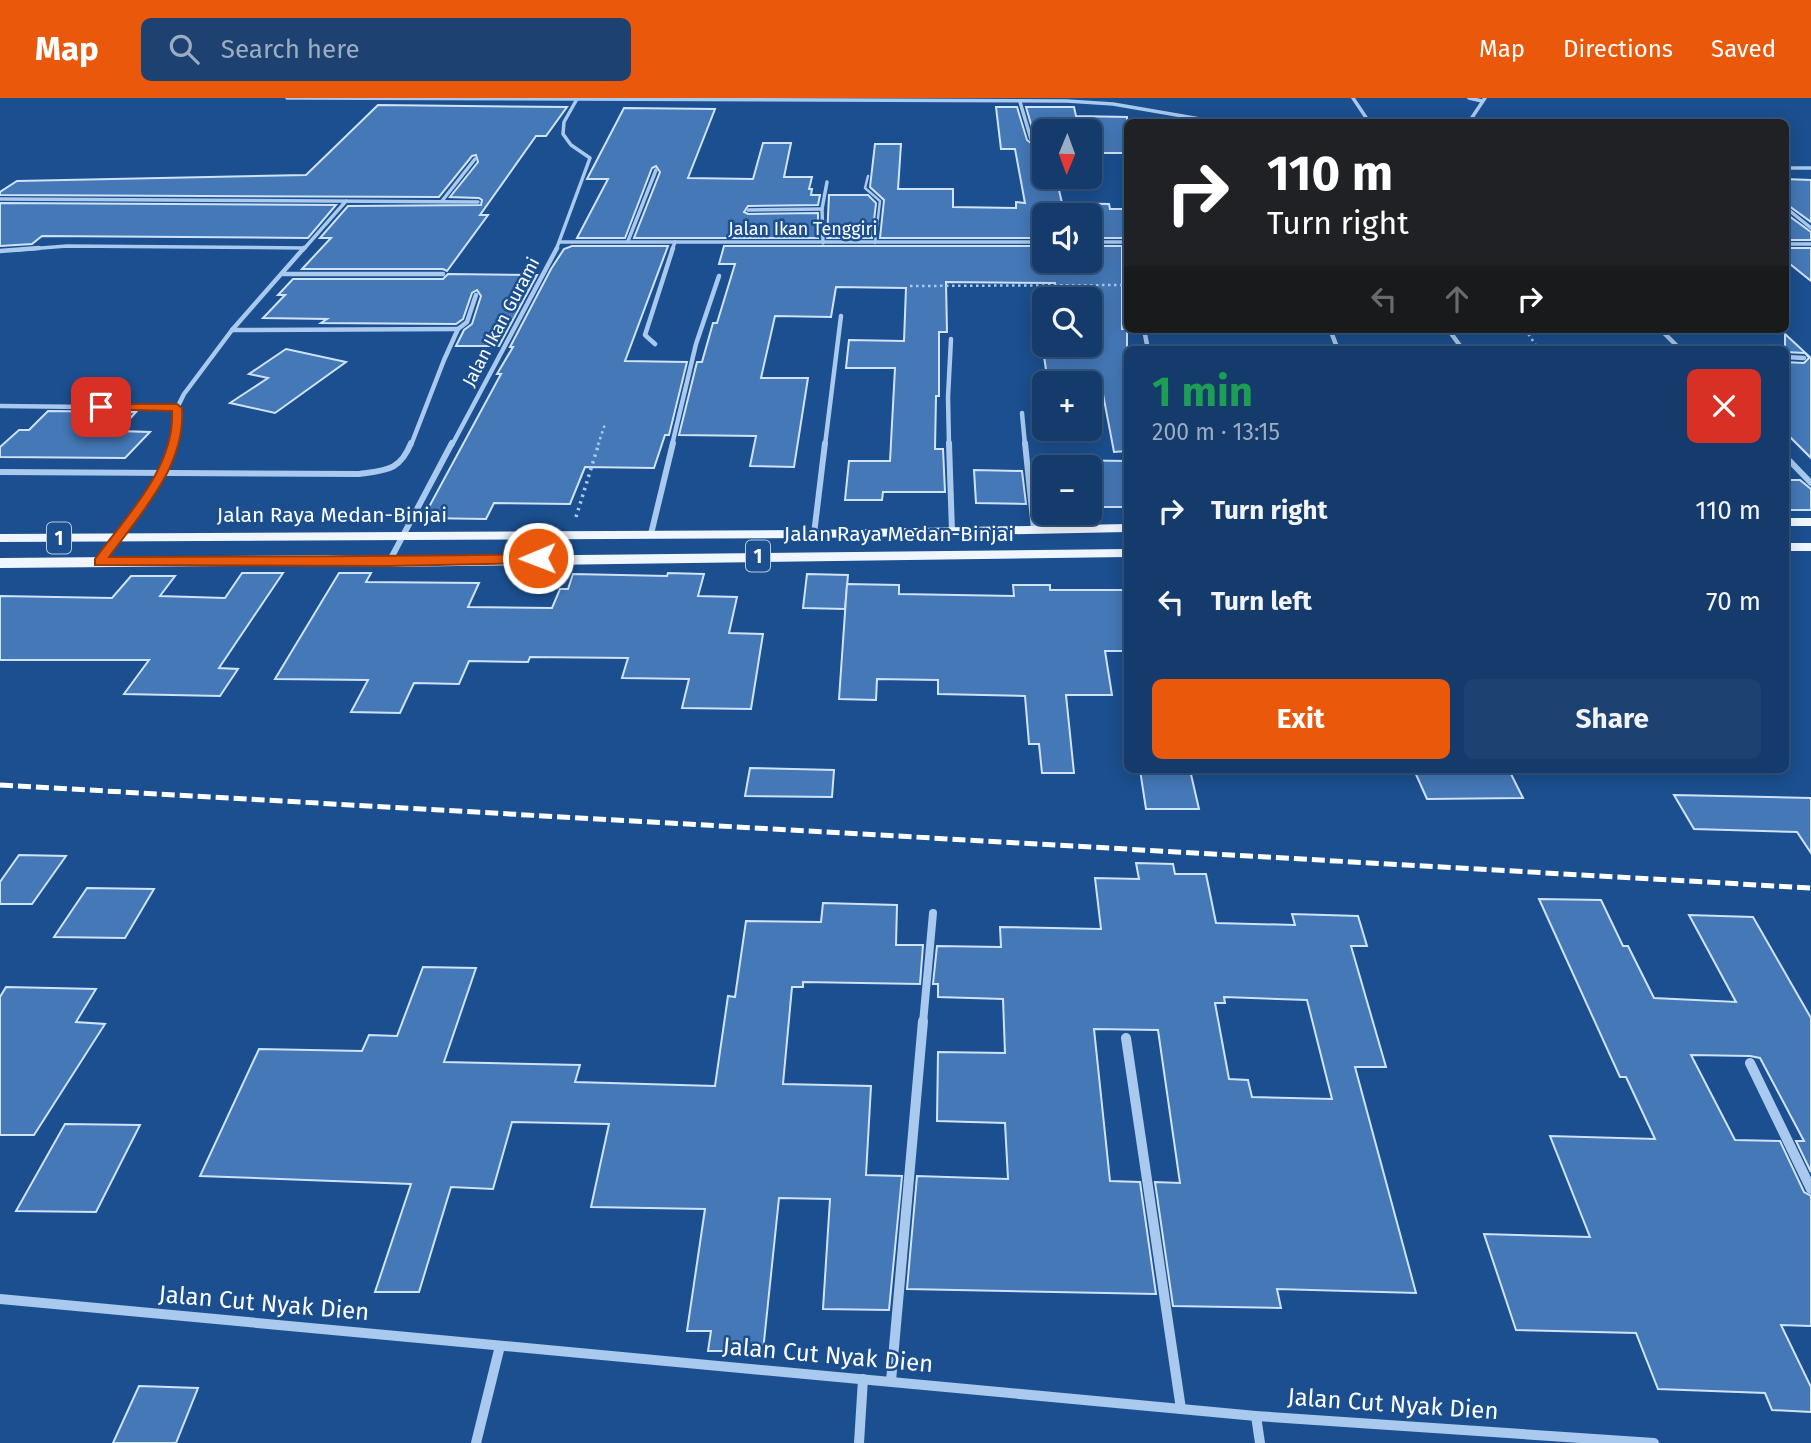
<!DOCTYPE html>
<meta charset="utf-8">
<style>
:root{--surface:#143b6b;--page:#1d4271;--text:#f1f3f6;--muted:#9dadc1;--line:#33557e;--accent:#ea580c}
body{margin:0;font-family:"Fira Sans",sans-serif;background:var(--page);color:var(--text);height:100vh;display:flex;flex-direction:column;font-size:26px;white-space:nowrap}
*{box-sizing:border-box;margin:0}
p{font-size:23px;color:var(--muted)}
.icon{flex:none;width:38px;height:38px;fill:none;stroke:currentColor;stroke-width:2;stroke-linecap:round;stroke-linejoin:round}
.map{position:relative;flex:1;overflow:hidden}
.sheet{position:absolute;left:1124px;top:248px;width:665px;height:427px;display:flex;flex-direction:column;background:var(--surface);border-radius:10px;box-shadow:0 4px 18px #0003,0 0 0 2px var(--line)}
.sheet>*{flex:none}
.guide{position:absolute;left:1124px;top:21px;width:665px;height:214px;border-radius:10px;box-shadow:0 4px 18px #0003,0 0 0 2px var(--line);background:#202124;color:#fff;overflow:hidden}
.needle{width:46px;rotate:181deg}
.tools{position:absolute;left:1032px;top:21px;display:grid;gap:14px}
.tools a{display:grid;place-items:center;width:70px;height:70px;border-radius:10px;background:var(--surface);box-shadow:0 4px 18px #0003,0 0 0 2px var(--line);font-size:35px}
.pin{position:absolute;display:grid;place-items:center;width:60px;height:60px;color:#fff;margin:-30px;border-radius:14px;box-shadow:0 4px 10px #0006}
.me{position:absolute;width:77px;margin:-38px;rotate:269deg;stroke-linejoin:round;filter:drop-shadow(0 0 5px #0008)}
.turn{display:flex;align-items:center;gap:24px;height:147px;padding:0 28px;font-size:32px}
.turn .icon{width:91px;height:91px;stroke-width:2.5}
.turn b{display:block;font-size:49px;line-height:60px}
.lanes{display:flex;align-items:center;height:66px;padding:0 28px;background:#0003;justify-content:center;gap:35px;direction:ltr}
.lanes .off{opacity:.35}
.round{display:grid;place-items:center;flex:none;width:74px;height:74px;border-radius:10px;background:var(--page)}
.headline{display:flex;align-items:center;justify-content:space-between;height:119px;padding:0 28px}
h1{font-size:42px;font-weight:700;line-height:52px;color:#1e9e55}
.button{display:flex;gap:14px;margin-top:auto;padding:14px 28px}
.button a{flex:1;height:80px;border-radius:10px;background:var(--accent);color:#fff;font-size:28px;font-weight:700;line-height:80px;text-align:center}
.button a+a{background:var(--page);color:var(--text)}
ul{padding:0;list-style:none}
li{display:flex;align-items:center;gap:21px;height:91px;padding:0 28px}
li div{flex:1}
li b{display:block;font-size:26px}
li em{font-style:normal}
header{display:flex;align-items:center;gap:42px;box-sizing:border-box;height:98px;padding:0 35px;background:var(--accent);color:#fff}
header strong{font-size:33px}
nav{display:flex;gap:38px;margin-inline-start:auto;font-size:24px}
.search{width:490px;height:63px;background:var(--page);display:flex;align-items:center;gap:18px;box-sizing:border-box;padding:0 24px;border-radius:10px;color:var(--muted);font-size:26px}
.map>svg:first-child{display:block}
.building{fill:#4478b7;stroke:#cfe3fa;stroke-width:2;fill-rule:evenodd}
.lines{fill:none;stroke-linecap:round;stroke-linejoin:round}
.path-far1{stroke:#a9c9ee;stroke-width:2.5;stroke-dasharray:2.5 3.5;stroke-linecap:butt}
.path{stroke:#a9c9ee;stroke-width:3.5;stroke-dasharray:2.5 4.5;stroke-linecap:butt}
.lane{stroke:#a9c9ee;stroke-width:2.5}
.street-far4{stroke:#a9c9ee;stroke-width:3.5}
.street-far3{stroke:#a9c9ee;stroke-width:4.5}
.street-far2{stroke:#a9c9ee;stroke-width:6}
.street-far1{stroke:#a9c9ee;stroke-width:8}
.street{stroke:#a9c9ee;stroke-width:10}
.primary{fill:#f0f6ff;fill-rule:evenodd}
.rail{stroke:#fff;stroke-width:5;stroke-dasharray:13 5;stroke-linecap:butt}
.route{fill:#ea580c;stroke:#983908;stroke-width:2}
.labels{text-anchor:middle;stroke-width:5;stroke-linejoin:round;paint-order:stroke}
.far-street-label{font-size:18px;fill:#fff;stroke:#1b4f8f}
.shield{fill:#1b4f8f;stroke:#bbcadd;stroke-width:2}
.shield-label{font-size:19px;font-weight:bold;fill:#fff}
.street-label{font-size:21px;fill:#fff;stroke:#1b4f8f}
.near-street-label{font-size:24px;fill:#fff;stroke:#1b4f8f}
</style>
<header>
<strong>Map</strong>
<div class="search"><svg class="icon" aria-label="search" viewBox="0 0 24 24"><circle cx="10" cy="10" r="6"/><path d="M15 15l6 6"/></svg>Search here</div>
<nav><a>Map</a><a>Directions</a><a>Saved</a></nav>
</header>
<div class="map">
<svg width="1811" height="1345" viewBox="0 0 1811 1345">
<rect width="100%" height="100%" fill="#1b4f8f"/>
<g class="building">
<path d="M 378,7 L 567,9 L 546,38 L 536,38 L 480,117 L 488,117 L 447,173 L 443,171 L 302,171 L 331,140 L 320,140 L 348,108 L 481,107 L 482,102 L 479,100 L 450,99 L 478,64 L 476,57 L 472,58 L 439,99 L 0,97 L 0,94 L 17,83 L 306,77 Z"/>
<path d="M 996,9 L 1017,9 L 1027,42 L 1031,45 L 1035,40 L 1026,9 L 1074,9 L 1076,18 L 1127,19 L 1127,55 L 1090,55 L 1090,33 L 1045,33 L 1045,79 L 1056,79 L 1062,105 L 1109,106 L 1110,111 L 1127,111 L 1127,140 L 1090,140 L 1090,117 L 1045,117 L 1045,140 L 880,140 L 884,102 L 870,89 L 875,46 L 901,46 L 898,91 L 953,91 L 953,109 L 1016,110 L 1016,104 L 1025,105 L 1015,51 L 1001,51 Z"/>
<path d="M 624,10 L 715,11 L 688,80 L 753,81 L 763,45 L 791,45 L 784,79 L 812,79 L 809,91 L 812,91 L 811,97 L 820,97 L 818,107 L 748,108 L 744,114 L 748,116 L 818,115 L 818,140 L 634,140 L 660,74 L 656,68 L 652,70 L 625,140 L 577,140 L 608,81 L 587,81 Z"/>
<path d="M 1785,81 L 1811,82 L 1811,124 L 1785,105 Z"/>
<path d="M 829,97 L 868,97 L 876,105 L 872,140 L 827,140 Z"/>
<path d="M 0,105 L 336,107 L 308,140 L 42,138 L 32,146 L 0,148 Z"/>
<path d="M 1785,115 L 1811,134 L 1811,142 L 1785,142 Z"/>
<path d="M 572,148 L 668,148 L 625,263 L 687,264 L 669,337 L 665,337 L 654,370 L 585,369 L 570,406 L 494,405 L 486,421 L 423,420 L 501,276 L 497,276 L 513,249 L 510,249 L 551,171 L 564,151 Z"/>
<path d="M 724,148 L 1045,148 L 1045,163 L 1090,163 L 1090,148 L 1122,148 L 1122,231 L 1127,231 L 1127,353 L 1114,354 L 1102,291 L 1090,291 L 1090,285 L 1048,285 L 1042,245 L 1090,247 L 1090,201 L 1054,201 L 1055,185 L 946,184 L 947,234 L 939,234 L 939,298 L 936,298 L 935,351 L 943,351 L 945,394 L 883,394 L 882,402 L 845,402 L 849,363 L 890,363 L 895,270 L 846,270 L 849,242 L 904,243 L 906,190 L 836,189 L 831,219 L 775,218 L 761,280 L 808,280 L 794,369 L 750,368 L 756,338 L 679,337 L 697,264 L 702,264 L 713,225 L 717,225 L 735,166 L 719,166 Z"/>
<path d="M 1785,150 L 1811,150 L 1811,183 L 1785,162 Z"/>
<path d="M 448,176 L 537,177 L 499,248 L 456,248 L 464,232 L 472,226 L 481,198 L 477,192 L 472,195 L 463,221 L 456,226 L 321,225 L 327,221 L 263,220 L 285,197 L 278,197 L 293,181 L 443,181 Z"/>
<path d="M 1785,236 L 1811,260 L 1811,360 L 1785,334 L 1785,264 L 1804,265 L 1809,260 L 1805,255 L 1785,254 Z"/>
<path d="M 286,251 L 346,264 L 275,315 L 230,305 L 268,280 L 249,276 Z"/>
<path d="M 48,313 L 136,314 L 119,333 L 150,334 L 125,360 L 0,359 L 0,349 L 19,332 L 29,332 Z"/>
<path d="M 1053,362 L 1127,363 L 1127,409 L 1090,409 L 1090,369 L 1054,369 Z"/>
<path d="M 974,372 L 1022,373 L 1026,406 L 976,405 Z"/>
<path d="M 1785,382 L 1800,382 L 1811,391 L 1811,412 L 1785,412 Z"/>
<path d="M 242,475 L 283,475 L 219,570 L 238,571 L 220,598 L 124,596 L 149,562 L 0,562 L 0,498 L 112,500 L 131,478 L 175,478 L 160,498 L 225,500 Z"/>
<path d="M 339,475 L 371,475 L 366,484 L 479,485 L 468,509 L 552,510 L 560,491 L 568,491 L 573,476 L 667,478 L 668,475 L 704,476 L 698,498 L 737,499 L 729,535 L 763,536 L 751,611 L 682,610 L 689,581 L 622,580 L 628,560 L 530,559 L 528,564 L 469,563 L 459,586 L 414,585 L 400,615 L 351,614 L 368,582 L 275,581 Z"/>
<path d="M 807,476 L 848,477 L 845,511 L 803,510 Z"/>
<path d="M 847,486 L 899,487 L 899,496 L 1014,498 L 1013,487 L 1050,487 L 1050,492 L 1127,492 L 1127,553 L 1105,553 L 1112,597 L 1066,597 L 1074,675 L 1042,675 L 1039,646 L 1029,646 L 1025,598 L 938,596 L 938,582 L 877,581 L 876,602 L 839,601 Z"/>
<path d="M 750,670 L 834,672 L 832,699 L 745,698 Z"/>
<path d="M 1140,672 L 1190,672 L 1199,711 L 1146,711 Z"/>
<path d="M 1414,672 L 1509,672 L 1523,700 L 1427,701 Z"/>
<path d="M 1674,697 L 1811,700 L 1811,755 L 1797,734 L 1694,731 Z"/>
<path d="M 19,757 L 66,758 L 32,806 L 0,806 L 0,784 Z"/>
<path d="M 1136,765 L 1173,766 L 1175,776 L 1206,776 L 1216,825 L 1295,827 L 1292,816 L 1358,818 L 1367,848 L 1351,848 L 1386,969 L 1355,969 L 1416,1195 L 1277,1191 L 1281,1210 L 1173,1208 L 1155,1084 L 1180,1085 L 1158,932 L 1094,931 L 1110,1083 L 1140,1084 L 1156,1196 L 907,1191 L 917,1078 L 1008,1081 L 1005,1025 L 937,1023 L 938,954 L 1005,955 L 1003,901 L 938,899 L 938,886 L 933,886 L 937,848 L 1001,849 L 1000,829 L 1101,831 L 1095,780 L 1139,781 ZM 1224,899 L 1307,902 L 1332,1001 L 1252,999 L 1248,982 L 1229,981 L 1215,905 L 1225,905 Z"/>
<path d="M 87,790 L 154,791 L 125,840 L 54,839 Z"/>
<path d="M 1539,801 L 1601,802 L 1623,848 L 1628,848 L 1654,900 L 1736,904 L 1689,817 L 1753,819 L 1811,920 L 1811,1074 L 1796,1043 L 1804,1043 L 1760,960 L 1750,958 L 1691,957 L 1735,1042 L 1780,1043 L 1804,1094 L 1811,1098 L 1811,1228 L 1781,1227 L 1811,1289 L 1811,1314 L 1772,1312 L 1765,1295 L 1658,1291 L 1636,1235 L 1516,1232 L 1484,1136 L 1590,1139 L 1550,1038 L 1655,1041 L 1626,979 L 1620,979 Z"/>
<path d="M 823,805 L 897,807 L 896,847 L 923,847 L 920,886 L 803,884 L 803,889 L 792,889 L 783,986 L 871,988 L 866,1077 L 902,1078 L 889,1212 L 823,1211 L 830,1101 L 779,1100 L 763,1253 L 708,1253 L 711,1233 L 687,1233 L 705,1111 L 591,1109 L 609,1026 L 512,1024 L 493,1091 L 451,1089 L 419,1194 L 375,1194 L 411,1086 L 200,1078 L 259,951 L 362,953 L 369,937 L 397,938 L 423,869 L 476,870 L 444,964 L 580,967 L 575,984 L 715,988 L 728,898 L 735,899 L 746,823 L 821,824 Z"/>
<path d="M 6,889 L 96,891 L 76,924 L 105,926 L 34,1037 L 0,1037 L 0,899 Z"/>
<path d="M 65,1026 L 140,1027 L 96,1114 L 16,1113 Z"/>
<path d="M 139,1288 L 198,1290 L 176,1345 L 113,1345 Z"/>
</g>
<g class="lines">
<g class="path-far1">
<path d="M 910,188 L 1127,187"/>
<path d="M 1525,231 L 1539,252"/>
<path d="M 598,347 L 605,326"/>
</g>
<path class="path" d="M 576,419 L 599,345"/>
<path class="lane" d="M 868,78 L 865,90 L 880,103 L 875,145"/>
<g class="street-far4">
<path d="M 287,0 L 1067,3 L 1113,6 L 1200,21 L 1302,24"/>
<path d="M 1353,0 L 1369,24"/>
<path d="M 1469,0 L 1482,3"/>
<path d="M 1020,4 L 1031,41"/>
<path d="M 1469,24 L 1485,0"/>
<path d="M 1785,70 L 1811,70"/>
<path d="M 0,101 L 478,104"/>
<path d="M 442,103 L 475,61"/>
<path d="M 1785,109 L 1811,130"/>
<path d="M 748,112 L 822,111"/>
<path d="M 628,143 L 656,72"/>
<path d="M 560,144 L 1045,144"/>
<path d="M 1090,144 L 1127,144"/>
<path d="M 823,145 L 822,111 L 827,84"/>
<path d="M 1785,146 L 1811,146"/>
<path d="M 16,152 L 67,148 L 305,150"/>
<path d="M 303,152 L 346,103"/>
<path d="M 556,152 L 590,60 L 571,47 L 563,36 L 564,24 L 577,1"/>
<path d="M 672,152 L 675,144"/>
</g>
<g class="street-far3">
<path d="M 0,153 L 39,150"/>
<path d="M 283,176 L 443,176"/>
<path d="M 1144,231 L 1148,252"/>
<path d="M 1330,231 L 1338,252"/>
<path d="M 1448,231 L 1463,252"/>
<path d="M 1660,231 L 1681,252"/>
<path d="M 232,232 L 458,231"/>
<path d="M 655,246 L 645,237 L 673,150"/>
<path d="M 1785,259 L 1804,260"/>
<path d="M 0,308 L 177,310"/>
<path d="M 1022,315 L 1025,347"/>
<path d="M 171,347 L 178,325 L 177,310 L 184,296 L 232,232 L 304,150"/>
<path d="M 411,347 L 444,262 L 458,231 L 467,224 L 476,197"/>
<path d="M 452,347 L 557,150"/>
<path d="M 672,347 L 696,246 L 719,178"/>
<path d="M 825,347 L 841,218"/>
<path d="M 949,347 L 948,299 L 951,241"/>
</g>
<g class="street-far2">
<path d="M 949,345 L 952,433"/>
<path d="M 1025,345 L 1034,431"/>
<path d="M 1785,358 L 1811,385"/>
<path d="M 0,374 L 359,376 C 386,372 400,373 411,345"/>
<path d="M 651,436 L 673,345"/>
<path d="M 814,436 L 825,345"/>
<path d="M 99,464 L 162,377 L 172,345"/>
<path d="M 389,464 L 452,345"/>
</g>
<path class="street-far1" d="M 923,925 L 933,815"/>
<g class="street">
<path d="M 1126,940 L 1181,1311"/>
<path d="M 1750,965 L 1811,1091"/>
<path d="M 0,1201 L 1256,1318 L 1654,1345"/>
<path d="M 891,1283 L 923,923"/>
<path d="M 1256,1318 L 1260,1345"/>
<path d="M 476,1345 L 500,1248"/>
<path d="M 859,1345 L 863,1281"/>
</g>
<g class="primary">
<rect x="1785" y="420" width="26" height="8"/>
<path d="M 1127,426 L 1127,434 L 814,440 L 0,444 L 0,436 L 814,432 Z"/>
<rect x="1785" y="445" width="26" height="8"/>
<path d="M 1127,451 L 1127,459 L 389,469 L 325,467 L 0,470 L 0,460 L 325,457 L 389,459 Z"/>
</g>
<path class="rail" d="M 0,687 L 1811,790"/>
</g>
<path class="route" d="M 101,306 L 177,306 L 182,310 C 186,368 141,415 109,459 C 252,458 395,459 538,456 L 545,460 L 538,465 L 389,468 L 95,467 L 95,461 C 126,418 175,370 172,313 L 97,311 L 96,309 Z"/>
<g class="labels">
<g class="far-street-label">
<text x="803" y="137">Jalan Ikan Tenggiri</text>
<text transform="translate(501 224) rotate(-62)" y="6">Jalan Ikan Gurami</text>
</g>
<g class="shield">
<rect x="47" y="424.5" width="24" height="31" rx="5"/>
<rect x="746" y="442.5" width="24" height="31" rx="5"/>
</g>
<g class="shield-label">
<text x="59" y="447">1</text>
<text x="758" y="465">1</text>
</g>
<g class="street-label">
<text x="332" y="424">Jalan Raya Medan-Binjai</text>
<text x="899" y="443">Jalan Raya Medan-Binjai</text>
</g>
<g class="near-street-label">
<text transform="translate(264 1205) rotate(5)" y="8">Jalan Cut Nyak Dien</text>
<text transform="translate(828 1257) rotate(5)" y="8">Jalan Cut Nyak Dien</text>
<text transform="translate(1393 1306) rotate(4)" y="8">Jalan Cut Nyak Dien</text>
</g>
</g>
</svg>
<div class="tools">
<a><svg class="needle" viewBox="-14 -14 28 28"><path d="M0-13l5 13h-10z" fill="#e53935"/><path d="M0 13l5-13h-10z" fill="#9dadc1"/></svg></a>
<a><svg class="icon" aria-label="sound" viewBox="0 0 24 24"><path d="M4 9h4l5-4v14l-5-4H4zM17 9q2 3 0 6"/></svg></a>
<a><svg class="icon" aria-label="search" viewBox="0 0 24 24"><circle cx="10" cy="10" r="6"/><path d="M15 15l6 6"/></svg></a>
<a>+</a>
<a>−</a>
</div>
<div class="pin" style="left:101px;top:309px;background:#d93025"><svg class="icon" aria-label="arrive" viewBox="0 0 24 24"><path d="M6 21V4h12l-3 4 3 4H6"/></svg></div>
<svg class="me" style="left:538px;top:460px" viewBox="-20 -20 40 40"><circle r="17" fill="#ea580c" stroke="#fff" stroke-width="3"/><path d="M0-11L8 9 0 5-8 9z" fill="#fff"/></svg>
<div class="guide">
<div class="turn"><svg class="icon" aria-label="right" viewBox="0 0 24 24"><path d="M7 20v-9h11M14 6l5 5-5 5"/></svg><div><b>110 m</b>Turn right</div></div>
<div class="lanes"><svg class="icon off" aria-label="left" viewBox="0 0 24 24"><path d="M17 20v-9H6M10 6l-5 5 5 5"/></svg><svg class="icon off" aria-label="ahead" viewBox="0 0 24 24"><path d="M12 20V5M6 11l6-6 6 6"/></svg><svg class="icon" aria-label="right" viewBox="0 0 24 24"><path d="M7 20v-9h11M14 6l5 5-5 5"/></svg></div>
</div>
<section class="sheet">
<div class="headline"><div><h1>1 min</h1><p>200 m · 13:15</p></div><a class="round" style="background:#d93025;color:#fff"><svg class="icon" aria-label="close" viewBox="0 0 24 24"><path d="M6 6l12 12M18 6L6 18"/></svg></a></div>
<ul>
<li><svg class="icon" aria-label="right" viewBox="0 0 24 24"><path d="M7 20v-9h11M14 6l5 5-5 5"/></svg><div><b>Turn right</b></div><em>110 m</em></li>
<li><svg class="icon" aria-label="left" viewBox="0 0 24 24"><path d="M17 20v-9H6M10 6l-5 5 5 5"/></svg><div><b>Turn left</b></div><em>70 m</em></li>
</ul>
<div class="button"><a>Exit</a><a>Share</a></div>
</section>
</div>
